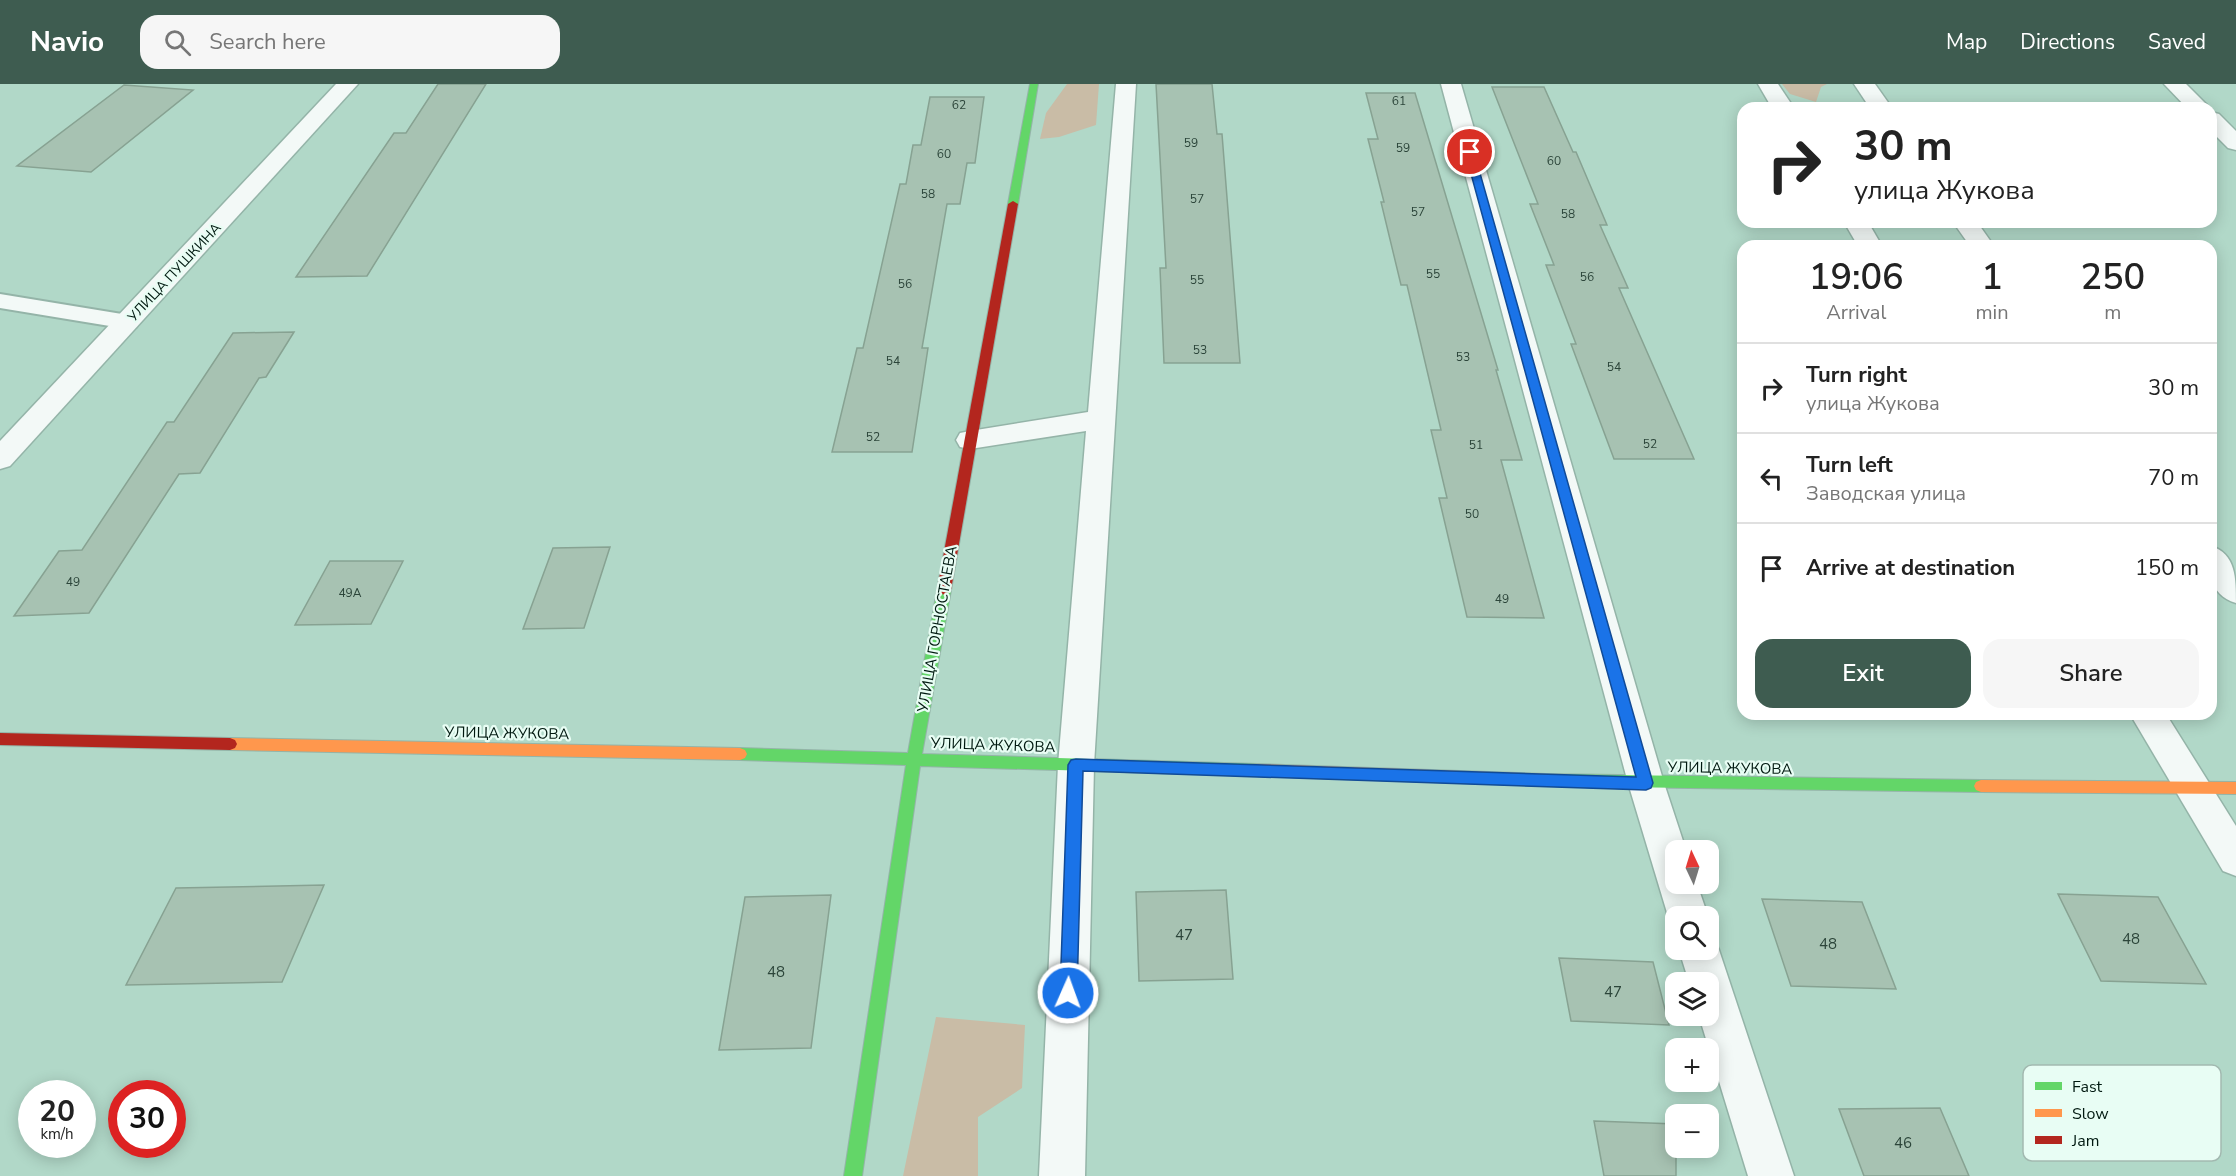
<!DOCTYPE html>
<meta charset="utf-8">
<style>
:root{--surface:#fff;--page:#f6f6f6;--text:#222;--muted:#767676;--line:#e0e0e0;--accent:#3e5c50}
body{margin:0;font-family:"Nunito Sans",sans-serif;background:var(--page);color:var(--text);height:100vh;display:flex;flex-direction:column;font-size:22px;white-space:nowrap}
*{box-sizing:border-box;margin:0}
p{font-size:20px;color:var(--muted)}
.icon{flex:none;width:33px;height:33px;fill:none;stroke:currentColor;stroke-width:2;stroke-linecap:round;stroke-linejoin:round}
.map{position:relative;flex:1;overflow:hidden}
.details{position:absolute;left:1737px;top:156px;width:480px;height:480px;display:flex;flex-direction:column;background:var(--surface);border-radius:18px;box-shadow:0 3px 15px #0003}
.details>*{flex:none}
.banner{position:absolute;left:1737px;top:18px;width:480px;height:126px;border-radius:18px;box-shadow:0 3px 15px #0003;background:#fff;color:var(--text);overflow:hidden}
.needle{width:39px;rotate:356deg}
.buttons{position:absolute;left:1665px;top:756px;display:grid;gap:12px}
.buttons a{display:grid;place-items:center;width:54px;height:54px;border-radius:12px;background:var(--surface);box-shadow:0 3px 15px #0003;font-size:30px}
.speed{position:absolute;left:18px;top:996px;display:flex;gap:12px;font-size:30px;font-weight:700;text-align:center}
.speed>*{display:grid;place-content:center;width:78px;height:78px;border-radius:50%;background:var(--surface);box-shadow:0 3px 15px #0003;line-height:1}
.speed small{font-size:15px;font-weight:400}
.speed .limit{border:9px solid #d22;background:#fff;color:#111}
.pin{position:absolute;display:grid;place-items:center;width:51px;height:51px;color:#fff;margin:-26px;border:3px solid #fff;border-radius:50%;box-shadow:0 2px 6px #0007}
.me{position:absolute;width:66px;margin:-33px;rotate:2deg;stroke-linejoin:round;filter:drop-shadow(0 0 4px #0008)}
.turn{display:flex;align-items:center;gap:21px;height:126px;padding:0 18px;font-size:27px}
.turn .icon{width:78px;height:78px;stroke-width:2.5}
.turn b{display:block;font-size:42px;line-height:51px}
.eta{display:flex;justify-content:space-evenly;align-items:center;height:102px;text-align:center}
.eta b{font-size:36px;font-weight:600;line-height:42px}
.action{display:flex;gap:12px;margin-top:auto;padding:12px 18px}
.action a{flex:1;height:69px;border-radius:18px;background:var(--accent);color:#fff;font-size:24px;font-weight:600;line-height:69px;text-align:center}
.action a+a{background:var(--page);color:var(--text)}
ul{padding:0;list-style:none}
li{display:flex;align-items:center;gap:18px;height:90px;padding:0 18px;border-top:2px solid var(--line)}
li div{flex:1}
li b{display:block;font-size:22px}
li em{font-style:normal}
header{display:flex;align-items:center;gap:36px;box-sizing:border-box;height:84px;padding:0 30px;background:var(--accent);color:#fff}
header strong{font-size:28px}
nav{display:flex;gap:33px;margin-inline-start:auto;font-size:21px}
.search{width:420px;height:54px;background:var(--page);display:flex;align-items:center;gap:15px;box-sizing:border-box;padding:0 21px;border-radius:18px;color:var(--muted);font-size:22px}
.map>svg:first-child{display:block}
.green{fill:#c9bca6}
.building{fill:#a7c2b2;stroke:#87a292;stroke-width:1.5}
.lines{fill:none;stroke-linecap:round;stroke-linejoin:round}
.lane-casing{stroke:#94b4a8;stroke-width:4}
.street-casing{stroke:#94b4a8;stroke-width:3}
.fast-casing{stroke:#94b4a8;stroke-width:2}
.slow-casing{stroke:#94b4a8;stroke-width:2}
.jam-casing{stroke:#94b4a8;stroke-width:2}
.lane{fill:#f3f9f7;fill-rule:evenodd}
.street{fill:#f3f9f7;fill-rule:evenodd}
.fast{fill:#63d668;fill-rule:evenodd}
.slow{fill:#ff974d;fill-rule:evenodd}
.jam{fill:#b3261e;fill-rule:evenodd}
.route{fill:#1a73e8;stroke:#114b97;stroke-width:1.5}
.labels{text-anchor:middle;stroke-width:4.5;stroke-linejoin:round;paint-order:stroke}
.number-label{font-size:12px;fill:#2c453a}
.far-street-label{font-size:14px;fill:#001910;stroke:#e8fdf4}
.street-label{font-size:15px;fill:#001910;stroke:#e8fdf4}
.near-number-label{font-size:15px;fill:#2c453a}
.key{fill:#e8fdf4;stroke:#a2b9b0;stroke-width:1.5}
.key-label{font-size:16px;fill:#001910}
</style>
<header>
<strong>Navio</strong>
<div class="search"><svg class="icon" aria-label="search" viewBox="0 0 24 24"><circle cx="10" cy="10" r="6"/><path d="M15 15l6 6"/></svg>Search here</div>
<nav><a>Map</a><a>Directions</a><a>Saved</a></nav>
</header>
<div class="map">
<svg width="2236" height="1092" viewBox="0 0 2236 1092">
<rect width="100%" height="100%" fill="#b1d8c8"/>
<g class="green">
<path d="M 1067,0 L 1099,0 L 1096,41 L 1059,53 L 1040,55 L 1046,29 Z"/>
<path d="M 1782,0 L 1827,0 L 1821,3 L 1816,18 L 1790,10 Z"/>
<path d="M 936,933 L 1025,941 L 1022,1004 L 978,1033 L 978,1092 L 903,1092 Z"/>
</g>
<g class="building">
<path d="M 438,0 L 486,0 L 367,192 L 296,193 L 394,49 L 406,49 Z"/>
<path d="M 1156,0 L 1212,0 L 1217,50 L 1222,50 L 1240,279 L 1164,279 L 1160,184 L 1166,184 Z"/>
<path d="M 124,1 L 193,6 L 91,88 L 17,82 Z"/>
<path d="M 1492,3 L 1544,3 L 1573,68 L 1576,68 L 1607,141 L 1600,141 L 1628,204 L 1619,204 L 1694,375 L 1614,375 L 1571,260 L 1576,260 L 1546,181 L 1554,181 L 1530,120 L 1538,120 Z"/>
<path d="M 1366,9 L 1415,9 L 1498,286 L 1496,286 L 1522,376 L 1501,376 L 1544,534 L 1467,533 L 1439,414 L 1447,414 L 1431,346 L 1441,346 L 1407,201 L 1401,201 L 1381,118 L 1384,118 L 1368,55 L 1378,55 Z"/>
<path d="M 930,13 L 984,13 L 975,79 L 967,79 L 960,120 L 947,120 L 922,264 L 928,264 L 912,368 L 832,368 L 857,264 L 863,264 L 900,100 L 906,100 L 913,61 L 921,61 Z"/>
<path d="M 294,248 L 266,293 L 259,294 L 200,389 L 179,390 L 89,529 L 14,532 L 59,467 L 82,466 L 167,338 L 174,338 L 233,249 Z"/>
<path d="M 610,463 L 584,544 L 523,545 L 553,464 Z"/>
<path d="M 330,477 L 403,477 L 371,540 L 295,541 Z"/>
<path d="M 324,801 L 282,898 L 126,901 L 176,804 Z"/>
<path d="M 1226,806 L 1233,895 L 1139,897 L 1136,808 Z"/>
<path d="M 2058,810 L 2158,813 L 2206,900 L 2101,897 Z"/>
<path d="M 831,811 L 811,964 L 719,966 L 745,813 Z"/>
<path d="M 1762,815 L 1862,818 L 1896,905 L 1791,902 Z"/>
<path d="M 1559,874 L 1653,878 L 1669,941 L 1571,937 Z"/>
<path d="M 1940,1024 L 1969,1092 L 1864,1092 L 1839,1025 Z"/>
<path d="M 1594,1037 L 1676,1040 L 1676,1092 L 1604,1092 Z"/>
</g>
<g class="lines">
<defs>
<path id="lane" d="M 0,210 L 128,231 L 136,233 L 139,238 L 136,243 L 128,245 L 0,224 Z"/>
<g id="street">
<path d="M 336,0 L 358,0 L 10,382 L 0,385 L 0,357 Z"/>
<path d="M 1116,0 L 1136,0 L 1094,681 L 1085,1092 L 1039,1092 L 1058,681 L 1086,347 L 970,365 L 960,363 L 956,356 L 960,349 L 970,347 L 1088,328 Z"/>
<path d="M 1441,0 L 1461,0 L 1664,699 L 1686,766 L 1676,766 L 1676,800 L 1697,800 L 1708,832 L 1676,832 L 1676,845 L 1668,832 L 1628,699 Z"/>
<path d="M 1758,0 L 1778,0 L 1794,24 L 1772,24 Z"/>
<path d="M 1854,0 L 1875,0 L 1892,24 L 1870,24 Z"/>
<path d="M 2164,0 L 2186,0 L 2210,24 L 2187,24 Z"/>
<path d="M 2211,28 L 2219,30 L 2236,47 L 2236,66 L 2228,64 L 2211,47 Z"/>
<path d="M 1844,138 L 1868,138 L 1882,162 L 1858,162 Z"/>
<path d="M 1953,138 L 1977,138 L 1994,162 L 1970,162 Z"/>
<path d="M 2211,462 C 2236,470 2236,494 2236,519 C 2207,510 2211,487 2211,462 Z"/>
<path d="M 2130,630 L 2166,630 L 2236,742 L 2236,792 L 2223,787 Z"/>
<path d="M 1708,851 L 1713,853 L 1719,866 L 1794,1092 L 1748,1092 L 1699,932 L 1708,932 L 1708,898 L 1689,898 L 1679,866 L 1708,866 Z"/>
</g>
<g id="fast">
<path d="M 1030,0 L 1038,0 L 1018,120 L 1013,123 L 1008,120 Z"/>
<path d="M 944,501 L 951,506 L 922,670 L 1257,680 L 1262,682 L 1264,686 L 1262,690 L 1257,692 L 920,682 L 862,1092 L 844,1092 L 906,681 L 740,676 L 735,674 L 733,670 L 735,666 L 740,664 L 908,669 L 937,506 Z"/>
<path d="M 1546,690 L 1981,696 L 1986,698 L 1988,702 L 1986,706 L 1981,708 L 1546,702 L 1541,700 L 1539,696 L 1541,692 Z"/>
</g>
<g id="slow">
<path d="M 230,654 L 740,664 L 745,666 L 747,670 L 745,674 L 740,676 L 230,666 L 225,664 L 223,660 L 225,656 Z"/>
<path d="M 1257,680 L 1546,690 L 1551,692 L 1553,696 L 1551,700 L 1546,702 L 1257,692 L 1252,690 L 1250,686 L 1252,682 Z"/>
<path d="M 1981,696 L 2236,698 L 2236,710 L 1981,708 L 1976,706 L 1974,702 L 1976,698 Z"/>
</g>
<g id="jam">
<path d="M 1013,117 L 1018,120 L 951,506 L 944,511 L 937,506 L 1008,120 Z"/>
<path d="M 0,649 L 230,654 L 235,656 L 237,660 L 235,664 L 230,666 L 0,661 Z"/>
</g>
</defs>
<use href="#lane" class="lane-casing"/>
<use href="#street" class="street-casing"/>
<use href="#fast" class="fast-casing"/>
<use href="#slow" class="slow-casing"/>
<use href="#jam" class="jam-casing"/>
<use href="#lane" class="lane"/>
<use href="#street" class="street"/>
<use href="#fast" class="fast"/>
<use href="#slow" class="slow"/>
<use href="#jam" class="jam"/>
</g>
<path class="route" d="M 1467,66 L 1474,68 L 1653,699 L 1651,704 L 1646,706 L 1083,687 L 1077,909 L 1074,915 L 1068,917 L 1062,915 L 1060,909 L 1068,681 L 1071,676 L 1076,675 L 1636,693 L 1465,68 Z"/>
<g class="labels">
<g class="number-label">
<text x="1399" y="21">61</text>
<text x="959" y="25">62</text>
<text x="1191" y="63">59</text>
<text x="1403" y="68">59</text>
<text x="944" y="74">60</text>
<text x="1554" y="81">60</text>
<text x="928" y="114">58</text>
<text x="1197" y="119">57</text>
<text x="1418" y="132">57</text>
<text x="1568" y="134">58</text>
<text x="1433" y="194">55</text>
<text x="1587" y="197">56</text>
<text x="1197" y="200">55</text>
<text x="905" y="204">56</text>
<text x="1200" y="270">53</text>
<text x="1463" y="277">53</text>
<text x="893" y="281">54</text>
<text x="1614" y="287">54</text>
<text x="873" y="357">52</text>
<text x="1650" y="364">52</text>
<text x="1476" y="365">51</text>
<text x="1472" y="434">50</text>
<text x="73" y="502">49</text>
<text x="350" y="513">49А</text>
<text x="1502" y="519">49</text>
</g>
<g class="far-street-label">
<text transform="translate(174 188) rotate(-47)" y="5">УЛИЦА ПУШКИНА</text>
</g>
<g class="street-label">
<text transform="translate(937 545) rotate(-80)" y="5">УЛИЦА ГОРНОСТАЕВА</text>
<text transform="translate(507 649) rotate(1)" y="5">УЛИЦА ЖУКОВА</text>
<text transform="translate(993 661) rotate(2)" y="5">УЛИЦА ЖУКОВА</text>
<text transform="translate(1730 684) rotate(1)" y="5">УЛИЦА ЖУКОВА</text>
</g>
<g class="near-number-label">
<text x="1184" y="856">47</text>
<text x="2131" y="860">48</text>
<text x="1828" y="865">48</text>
<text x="776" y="893">48</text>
<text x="1613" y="913">47</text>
<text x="1903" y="1064">46</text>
</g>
</g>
<rect x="2023" y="981" width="198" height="96" rx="9" class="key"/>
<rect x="2035" y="998" width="27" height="8" fill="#63d668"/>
<rect x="2035" y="1025" width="27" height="8" fill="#ff974d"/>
<rect x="2035" y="1052" width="27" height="8" fill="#b3261e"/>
<g class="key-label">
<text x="2072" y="1008">Fast</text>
<text x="2072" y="1035">Slow</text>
<text x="2072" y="1062">Jam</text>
</g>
</svg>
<div class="buttons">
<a><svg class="needle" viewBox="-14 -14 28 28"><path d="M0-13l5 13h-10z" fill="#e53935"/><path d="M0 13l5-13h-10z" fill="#767676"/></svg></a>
<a><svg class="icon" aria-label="search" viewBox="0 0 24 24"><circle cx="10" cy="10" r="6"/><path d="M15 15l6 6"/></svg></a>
<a><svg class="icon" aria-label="layers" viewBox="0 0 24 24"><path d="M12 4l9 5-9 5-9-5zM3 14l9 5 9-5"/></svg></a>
<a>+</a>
<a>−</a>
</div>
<div class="speed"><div>20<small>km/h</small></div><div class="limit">30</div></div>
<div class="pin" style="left:1470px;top:68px;background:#d93025"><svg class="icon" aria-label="arrive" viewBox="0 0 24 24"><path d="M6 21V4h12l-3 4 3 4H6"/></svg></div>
<svg class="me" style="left:1068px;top:909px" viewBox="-20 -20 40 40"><circle r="17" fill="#1a73e8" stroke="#fff" stroke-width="3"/><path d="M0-11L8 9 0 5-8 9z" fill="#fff"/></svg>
<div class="banner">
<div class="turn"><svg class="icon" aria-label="right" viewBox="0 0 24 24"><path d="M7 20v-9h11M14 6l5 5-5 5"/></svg><div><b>30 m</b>улица Жукова</div></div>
</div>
<section class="details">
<div class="eta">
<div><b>19:06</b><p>Arrival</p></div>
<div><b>1</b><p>min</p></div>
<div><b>250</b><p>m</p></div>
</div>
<ul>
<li><svg class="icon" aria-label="right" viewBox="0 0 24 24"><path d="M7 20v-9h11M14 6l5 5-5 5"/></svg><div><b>Turn right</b><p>улица Жукова</p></div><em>30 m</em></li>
<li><svg class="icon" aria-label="left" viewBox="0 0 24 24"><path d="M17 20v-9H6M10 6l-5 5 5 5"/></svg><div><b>Turn left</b><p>Заводская улица</p></div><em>70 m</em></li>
<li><svg class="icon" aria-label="arrive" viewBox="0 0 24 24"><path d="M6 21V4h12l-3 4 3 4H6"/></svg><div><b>Arrive at destination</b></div><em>150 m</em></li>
</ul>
<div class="action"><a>Exit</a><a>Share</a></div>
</section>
</div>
